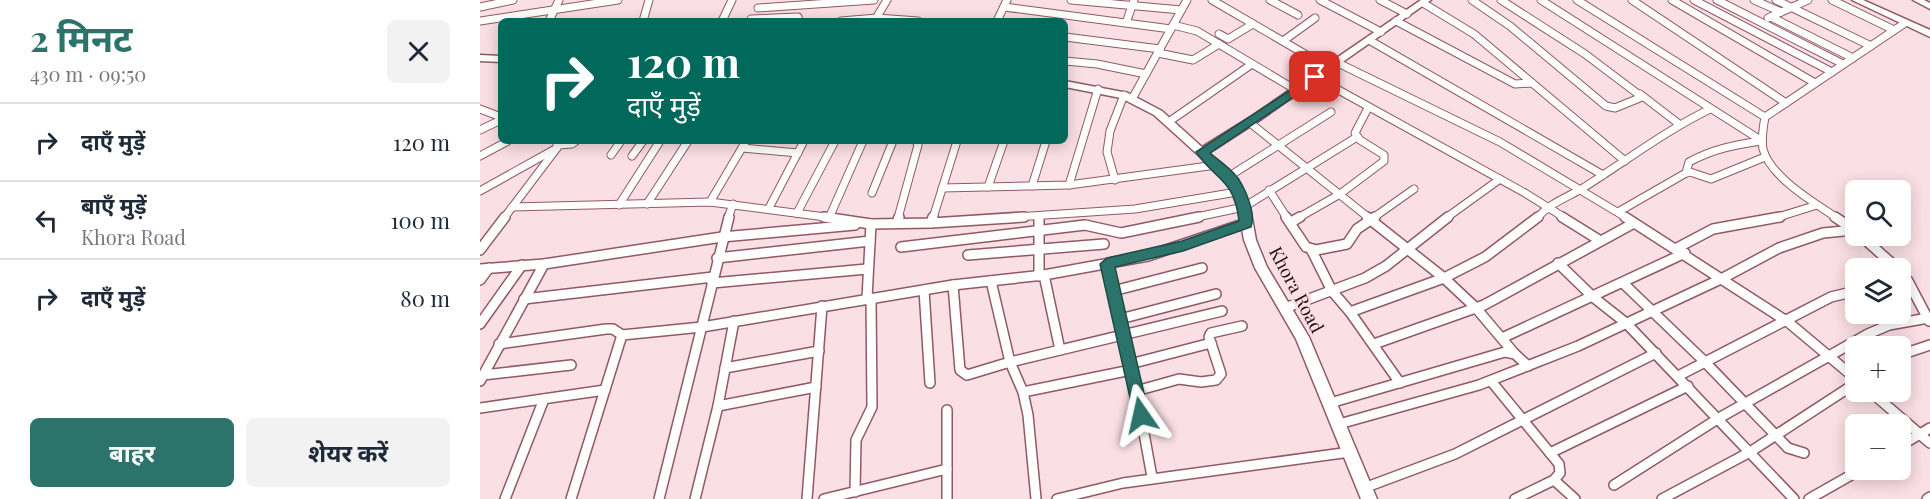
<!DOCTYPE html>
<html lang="hi">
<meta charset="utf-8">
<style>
:root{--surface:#fff;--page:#f2f2f3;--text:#1f2937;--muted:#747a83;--line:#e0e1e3;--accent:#2c746b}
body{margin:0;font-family:"Playfair Display","Noto Sans Devanagari",serif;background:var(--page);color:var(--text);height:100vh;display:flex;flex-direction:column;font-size:22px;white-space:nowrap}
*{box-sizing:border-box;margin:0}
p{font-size:20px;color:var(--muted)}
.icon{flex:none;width:33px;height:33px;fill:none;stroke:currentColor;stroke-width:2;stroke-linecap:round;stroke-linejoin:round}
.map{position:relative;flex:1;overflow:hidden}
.sheet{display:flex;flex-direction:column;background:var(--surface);width:480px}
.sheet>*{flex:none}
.hud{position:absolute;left:18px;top:18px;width:570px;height:126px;border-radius:9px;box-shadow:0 3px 15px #0003;background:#00695c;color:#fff;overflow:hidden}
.tools{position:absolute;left:1365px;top:180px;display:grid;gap:12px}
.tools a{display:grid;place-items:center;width:66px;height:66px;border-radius:9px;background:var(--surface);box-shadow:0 3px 15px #0003;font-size:30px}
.pin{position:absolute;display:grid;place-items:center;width:51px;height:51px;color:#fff;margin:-26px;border-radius:12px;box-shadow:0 3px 9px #0006}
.me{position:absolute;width:66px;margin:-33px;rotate:349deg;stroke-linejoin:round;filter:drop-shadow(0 0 4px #0008)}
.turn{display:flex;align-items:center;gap:21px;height:126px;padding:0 30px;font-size:27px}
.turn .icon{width:78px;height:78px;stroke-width:2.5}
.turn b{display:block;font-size:42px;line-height:51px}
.round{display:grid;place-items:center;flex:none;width:63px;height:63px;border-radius:9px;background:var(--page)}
.headline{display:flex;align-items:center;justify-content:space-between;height:102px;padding:0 30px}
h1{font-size:36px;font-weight:700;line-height:45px;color:var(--accent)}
.primary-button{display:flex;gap:12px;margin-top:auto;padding:12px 30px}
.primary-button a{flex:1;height:69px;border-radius:9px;background:var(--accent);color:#fff;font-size:24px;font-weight:700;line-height:69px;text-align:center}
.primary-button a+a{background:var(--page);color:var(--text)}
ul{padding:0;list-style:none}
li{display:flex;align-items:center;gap:18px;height:78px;padding:0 30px;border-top:2px solid var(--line)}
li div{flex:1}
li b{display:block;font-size:22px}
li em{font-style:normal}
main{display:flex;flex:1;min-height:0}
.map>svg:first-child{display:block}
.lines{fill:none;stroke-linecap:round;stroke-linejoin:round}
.street-far1-casing{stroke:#905966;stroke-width:9}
.street-casing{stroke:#905966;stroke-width:12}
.secondary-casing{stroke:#905966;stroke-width:3}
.street-far1{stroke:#fff;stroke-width:7}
.street{stroke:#fff;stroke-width:9}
.secondary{fill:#fff;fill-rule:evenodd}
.route{fill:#2c746b;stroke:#1d4b46;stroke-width:1.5}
.labels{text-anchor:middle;stroke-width:6;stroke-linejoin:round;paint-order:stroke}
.street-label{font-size:18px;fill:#230d13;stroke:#fadfe4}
</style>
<main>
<section class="sheet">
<div class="headline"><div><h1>2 मिनट</h1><p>430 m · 09:50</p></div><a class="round"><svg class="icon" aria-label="close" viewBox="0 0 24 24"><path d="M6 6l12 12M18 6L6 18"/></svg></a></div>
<ul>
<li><svg class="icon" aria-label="right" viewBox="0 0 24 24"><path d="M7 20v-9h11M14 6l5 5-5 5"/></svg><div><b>दाएँ मुड़ें</b></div><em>120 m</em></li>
<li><svg class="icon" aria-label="left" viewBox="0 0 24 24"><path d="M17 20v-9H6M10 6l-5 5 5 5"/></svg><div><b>बाएँ मुड़ें</b><p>Khora Road</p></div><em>100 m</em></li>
<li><svg class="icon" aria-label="right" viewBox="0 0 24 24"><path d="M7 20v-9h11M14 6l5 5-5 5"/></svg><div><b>दाएँ मुड़ें</b></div><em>80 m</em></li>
</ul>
<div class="primary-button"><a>बाहर</a><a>शेयर करें</a></div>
</section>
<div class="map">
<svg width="1450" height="499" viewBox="0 0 1450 499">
<rect width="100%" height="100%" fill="#fadfe4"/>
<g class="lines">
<defs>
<g id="street-far1">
<path d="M 591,0 L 701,10"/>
<path d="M 732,0 L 849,68"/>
<path d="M 790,0 L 818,15"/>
<path d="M 840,0 L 901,32"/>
<path d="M 900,0 L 927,14"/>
<path d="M 992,0 L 1030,26 L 1126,106 L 1135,108 L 1162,97 L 1105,54 L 1021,0"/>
<path d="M 1061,0 L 1282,141"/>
<path d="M 1097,0 L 1285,117"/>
<path d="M 1152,0 L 1306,103"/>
<path d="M 1192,0 L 1335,83"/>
<path d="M 1214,0 L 1352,72"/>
<path d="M 1237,0 L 1363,64"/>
<path d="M 1274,0 L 1301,12"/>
<path d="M 1296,0 L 1391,46"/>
<path d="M 1352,0 L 1414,30"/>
<path d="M 943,3 L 994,34 L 1145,161"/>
<path d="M 0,7 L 33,0"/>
<path d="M 524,7 L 691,29"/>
<path d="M 278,8 L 394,0"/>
<path d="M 1291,17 L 1373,58"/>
<path d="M 1288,18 L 1328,0"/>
<path d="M 271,19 L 318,17 L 319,21"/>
<path d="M 395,20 L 407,0"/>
<path d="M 0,21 L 138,0"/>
<path d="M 69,21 L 79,0"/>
<path d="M 163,21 L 169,0"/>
<path d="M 242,21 L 252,0"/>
<path d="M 361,21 L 397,18 L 438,21"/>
<path d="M 517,21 L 527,0"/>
<path d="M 916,21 L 1035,84 L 1052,83"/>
<path d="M 646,23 L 654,0"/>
<path d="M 693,25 L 717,31 L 816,90"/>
<path d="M 739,34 L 748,39 L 773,24"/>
<path d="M 585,37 L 680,49"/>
<path d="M 889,40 L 1123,175"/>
<path d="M 803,41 L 835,18"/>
<path d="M 678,53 L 713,60 L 739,44"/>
<path d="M 585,61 L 617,64 L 666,74"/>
<path d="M 856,62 L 1020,142 L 1147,218"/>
<path d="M 835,77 L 1045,193 L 1085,218"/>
<path d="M 1160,94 L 1199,124"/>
<path d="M 652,99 L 707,0"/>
<path d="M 0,109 L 21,117"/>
<path d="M 690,121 L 772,64"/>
<path d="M 769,122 L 889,218"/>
<path d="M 0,130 L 21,120"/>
<path d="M 78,145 L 92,144 L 96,141"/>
<path d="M 262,148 L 318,153"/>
<path d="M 131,155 L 141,141"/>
<path d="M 0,156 L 28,141"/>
<path d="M 152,156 L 163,141"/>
<path d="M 1206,173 L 1209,162 C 1233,149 1254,145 1281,141"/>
<path d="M 748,177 L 851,112"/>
<path d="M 635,180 L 627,152 L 630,131 L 644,95"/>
<path d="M 589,185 L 618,89"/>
<path d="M 552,186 L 566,141"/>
<path d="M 508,187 L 524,141"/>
<path d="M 462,188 L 589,185 L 736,165"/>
<path d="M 789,190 L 807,218"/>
<path d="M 0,191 L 77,148 L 77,141"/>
<path d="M 392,193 L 413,141"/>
<path d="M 230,202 L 266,141"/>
<path d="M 167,204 L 208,141"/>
<path d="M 139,205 L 180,141"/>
<path d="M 32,207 L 230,202 L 353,218"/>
<path d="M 289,208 L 324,141"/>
<path d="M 1138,212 L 1206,173 L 1210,172 L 1231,179 L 1285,157"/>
<path d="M 317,213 L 355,141"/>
<path d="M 24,218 L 77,148"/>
<path d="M 248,218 L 253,204"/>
<path d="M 349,218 L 383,141"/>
<path d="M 418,218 L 438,145 L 436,141"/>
<path d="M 453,218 L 477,141"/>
<path d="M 522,218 L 655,209 L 757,192"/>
<path d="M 712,218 L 764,207 L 877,137"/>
<path d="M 818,218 L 860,194 L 904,161 L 904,155 L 880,140 L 875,133 L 888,108"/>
<path d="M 893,218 L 934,189"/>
<path d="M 966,218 L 1020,179"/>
<path d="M 1057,218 C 1070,203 1086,198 1103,188 C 1146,161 1185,131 1230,109"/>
<path d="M 1295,218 L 1337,205"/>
<path d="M 1357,218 C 1335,203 1290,177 1283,149 C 1281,139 1283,128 1285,117 L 1425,23"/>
</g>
<g id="street">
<path d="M 344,217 L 391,224 L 451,223 L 544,217"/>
<path d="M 559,217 L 559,276"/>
<path d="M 806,217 L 826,247 L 836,250 L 867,244 L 877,229 L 895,217"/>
<path d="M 887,217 L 964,278 L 996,308 L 1034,353"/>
<path d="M 1082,217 L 1119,240"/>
<path d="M 1145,217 L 1308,322 L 1376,379"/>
<path d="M 1355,217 L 1376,231"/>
<path d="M 811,222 L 820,217"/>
<path d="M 417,223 L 419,217"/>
<path d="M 451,223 L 453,217"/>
<path d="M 1381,236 L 1417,268"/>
<path d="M 421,247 L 605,225 L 641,233 L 719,217"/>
<path d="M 1197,248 L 1233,229 L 1300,217"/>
<path d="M 831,249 L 852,291 L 870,312 L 920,383"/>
<path d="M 0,250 L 25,217"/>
<path d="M 488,255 L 624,244"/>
<path d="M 237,258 L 390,241"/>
<path d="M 1078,263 L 1113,297 L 1146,323 L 1314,499"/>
<path d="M 627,264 L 657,395 L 672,477"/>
<path d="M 0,269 L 64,264 L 242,237 L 375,225"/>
<path d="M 1420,272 L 1428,281 L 1449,321"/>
<path d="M 0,280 L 9,268"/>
<path d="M 232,283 L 387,269"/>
<path d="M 1143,283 L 1225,362 L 1308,448 L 1324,453"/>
<path d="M 473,285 L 480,370 L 487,375 L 530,362 L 511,281"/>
<path d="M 444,290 L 450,383"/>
<path d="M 633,291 L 722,268"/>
<path d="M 387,298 L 391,224 L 388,224"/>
<path d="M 44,299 L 233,277"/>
<path d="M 805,308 L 885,278 L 906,266 L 968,217"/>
<path d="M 870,312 L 964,278 L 1005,257 L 1058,217"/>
<path d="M 640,319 L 736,294"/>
<path d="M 0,324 L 42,265"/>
<path d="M 1022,338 L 1205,253"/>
<path d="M 19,344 L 126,329 L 133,329 L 142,335"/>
<path d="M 894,344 L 1004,305 L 1154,223"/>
<path d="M 580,350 L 742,311"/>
<path d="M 1420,355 L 1450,345"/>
<path d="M 650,364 L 731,343"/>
<path d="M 245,368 L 339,351"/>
<path d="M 3,375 L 91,365"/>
<path d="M 1198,376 L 1351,297 L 1376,291"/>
<path d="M 0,381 L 64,264"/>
<path d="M 1011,381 L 1079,464 L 1080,473 L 1074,480 L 1035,499"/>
<path d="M 656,391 L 699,379 L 721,382 L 736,380 L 741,374 L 729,337 L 731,333 L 762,326"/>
<path d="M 543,392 L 651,370"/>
<path d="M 1391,392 L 1450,443"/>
<path d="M 850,403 L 1025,352 L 1035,354 L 1048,366"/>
<path d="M 238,406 L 336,387"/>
<path d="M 0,408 L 125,390"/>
<path d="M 467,410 L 467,499"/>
<path d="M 859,424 L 999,385 L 1098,346 L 1243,278 L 1299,248 L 1343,233 L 1374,230"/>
<path d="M 1420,446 L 1450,428"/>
<path d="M 1070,453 L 1208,386"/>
<path d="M 1074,480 L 1095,499"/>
<path d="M 1134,485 L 1239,418 L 1388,334 L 1409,325 L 1448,318"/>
<path d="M 884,488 L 975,454 L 1176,353"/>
<path d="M 375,492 L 376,440 L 392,407 L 391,298"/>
<path d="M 25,499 L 64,399"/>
<path d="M 91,499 L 142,335 L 222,327 L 473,285 L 564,275 L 668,256 L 766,223"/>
<path d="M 179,499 L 249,217"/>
<path d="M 215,499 L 238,406 L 254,321"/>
<path d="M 327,499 L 342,306"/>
<path d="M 344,499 L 467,469"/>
<path d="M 556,499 L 548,415 L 543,392 L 530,362 L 580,350 L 564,275"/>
<path d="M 577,499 L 643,483 L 870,452"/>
<path d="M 1182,499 L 1270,452 L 1376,383"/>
<path d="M 1329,499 L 1380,470"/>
<path d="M 1447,499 L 1450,497"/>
</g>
<g id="secondary">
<path d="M 941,0 L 951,0 L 780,120 L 729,153 L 758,179 L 770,207 L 776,240 L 787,267 L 829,337 L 897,499 L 881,499 L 816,339 L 775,268 L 764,240 L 758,207 L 747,181 L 674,115 L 641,98 L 585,87 L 585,81 L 648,93 L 682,111 L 722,147 L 772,116 Z"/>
<path d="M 1372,0 L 1383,0 L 1450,30 L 1450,37 Z"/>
<path d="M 1433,0 L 1444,0 L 1450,3 L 1450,9 Z"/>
<path d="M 0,55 L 21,56 L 21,62 L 0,61 Z"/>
</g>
</defs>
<use href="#street-far1" class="street-far1-casing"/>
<use href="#street" class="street-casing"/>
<use href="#secondary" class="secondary-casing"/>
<use href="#street-far1" class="street-far1"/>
<use href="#street" class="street"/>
<use href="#secondary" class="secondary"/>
</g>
<path class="route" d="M 835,74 L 839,75 L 839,80 L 730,153 C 738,160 749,167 756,176 C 765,187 776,213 771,227 L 703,251 L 635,267 L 669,415 L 667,420 L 661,422 L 655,420 L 620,264 L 627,258 L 702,241 L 759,221 C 754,178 736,181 716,152 Z"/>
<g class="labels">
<g class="street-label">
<text transform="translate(816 290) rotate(62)" y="6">Khora Road</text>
</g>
</g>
</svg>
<div class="tools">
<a><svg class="icon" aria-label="search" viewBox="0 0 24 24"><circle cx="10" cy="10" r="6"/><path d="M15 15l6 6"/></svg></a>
<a><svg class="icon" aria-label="layers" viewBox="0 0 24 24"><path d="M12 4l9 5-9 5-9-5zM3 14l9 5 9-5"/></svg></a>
<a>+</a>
<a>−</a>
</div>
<div class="pin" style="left:835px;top:77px;background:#d93025"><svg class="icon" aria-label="arrive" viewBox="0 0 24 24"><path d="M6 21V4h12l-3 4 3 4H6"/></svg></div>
<svg class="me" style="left:661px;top:415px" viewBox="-20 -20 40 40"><path d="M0-17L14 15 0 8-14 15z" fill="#2c746b" stroke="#fff" stroke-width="4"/></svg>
<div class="hud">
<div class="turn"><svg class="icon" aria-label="right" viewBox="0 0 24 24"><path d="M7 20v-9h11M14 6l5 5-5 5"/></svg><div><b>120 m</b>दाएँ मुड़ें</div></div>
</div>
</div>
</main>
